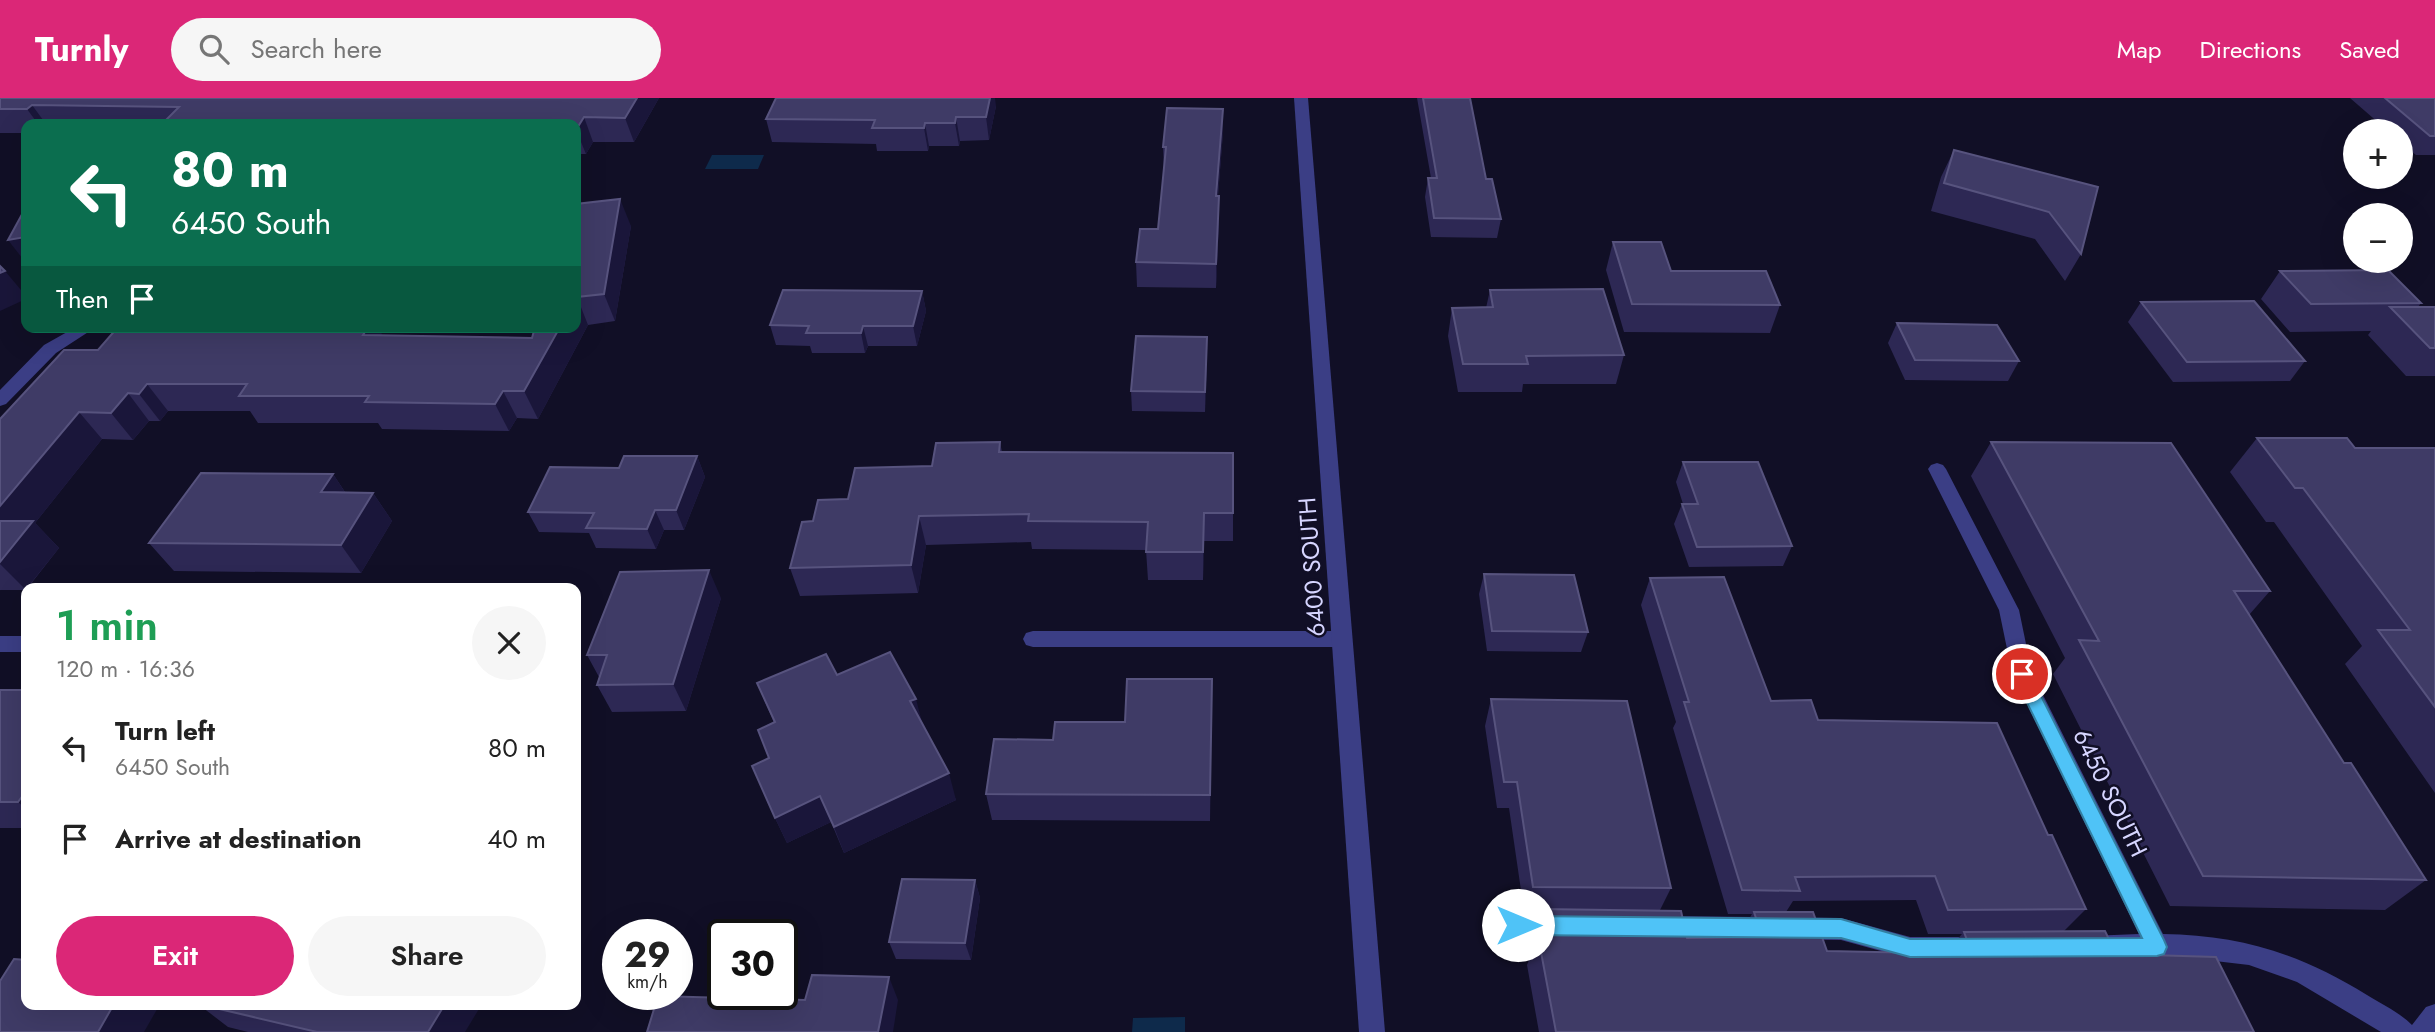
<!DOCTYPE html>
<meta charset="utf-8">
<style>
:root{--surface:#fff;--page:#f6f6f6;--text:#222;--muted:#767676;--accent:#db2777}
body{margin:0;font-family:Jost,sans-serif;background:var(--page);color:var(--text);height:100vh;display:flex;flex-direction:column;font-size:26px;white-space:nowrap}
*{box-sizing:border-box;margin:0}
p{font-size:23px;color:var(--muted)}
.icon{flex:none;width:38px;height:38px;fill:none;stroke:currentColor;stroke-width:2;stroke-linecap:round;stroke-linejoin:round}
.map{position:relative;flex:1;overflow:hidden}
.side{position:absolute;left:21px;top:485px;width:560px;height:427px;display:flex;flex-direction:column;background:var(--surface);border-radius:14px;box-shadow:0 7px 28px #0002}
.side>*{flex:none}
.guide{position:absolute;left:21px;top:21px;width:560px;height:214px;border-radius:14px;box-shadow:0 7px 28px #0002;background:#0b6e4f;color:#fff;overflow:hidden}
.tools{position:absolute;left:2343px;top:21px;display:grid;gap:14px}
.tools a{display:grid;place-items:center;width:70px;height:70px;border-radius:50%;background:var(--surface);box-shadow:0 7px 28px #0002;font-size:35px}
.speed{position:absolute;left:602px;top:821px;display:flex;gap:14px;font-size:35px;font-weight:700;text-align:center}
.speed>*{display:grid;place-content:center;width:91px;height:91px;border-radius:50%;background:var(--surface);box-shadow:0 7px 28px #0002;line-height:1}
.speed small{font-size:18px;font-weight:400}
.speed .limit{border:4px solid #111;border-radius:10px;background:#fff;color:#111}
.pin{position:absolute;display:grid;place-items:center;width:60px;height:60px;color:#fff;margin:-30px;border:4px solid #fff;border-radius:50%;box-shadow:0 2px 7px #0007}
.me{position:absolute;width:77px;margin:-38px;rotate:90deg;stroke-linejoin:round;filter:drop-shadow(0 0 5px #0008)}
.turn{display:flex;align-items:center;gap:24px;height:147px;padding:0 35px;font-size:32px}
.turn .icon{width:91px;height:91px;stroke-width:2.5}
.turn b{display:block;font-size:49px;line-height:60px}
.then{display:flex;align-items:center;height:66px;padding:0 35px;background:#0003;gap:14px;font-size:26px}
.round{display:grid;place-items:center;flex:none;width:74px;height:74px;border-radius:37px;background:var(--page)}
.overview{display:flex;align-items:center;justify-content:space-between;height:119px;padding:0 35px}
h1{font-size:42px;font-weight:600;line-height:52px;color:#1e9e55}
.action{display:flex;gap:14px;margin-top:auto;padding:14px 35px}
.action a{flex:1;height:80px;border-radius:42px;background:var(--accent);color:#fff;font-size:28px;font-weight:600;line-height:80px;text-align:center}
.action a+a{background:var(--page);color:var(--text)}
ul{padding:0;list-style:none}
li{display:flex;align-items:center;gap:21px;height:91px;padding:0 35px}
li div{flex:1}
li b{display:block;font-size:26px}
li em{font-style:normal}
header{display:flex;align-items:center;gap:42px;box-sizing:border-box;height:98px;padding:0 35px;background:var(--accent);color:#fff}
header strong{font-size:33px}
nav{display:flex;gap:38px;margin-inline-start:auto;font-size:24px}
.search{width:490px;height:63px;background:var(--page);display:flex;align-items:center;gap:18px;box-sizing:border-box;padding:0 24px;border-radius:38px;color:var(--muted);font-size:26px}
.map>svg:first-child{display:block}
.water{fill:#0e2a4b}
.lines{fill:none;stroke-linecap:round;stroke-linejoin:round}
.minor{fill:#3b3e85;fill-rule:evenodd}
.tertiary{fill:#3b3e85;fill-rule:evenodd}
.wall{fill:#2d2854;fill-rule:evenodd}
.shaded-wall{fill:#1a163a}
.building{fill:#3f3b66;stroke:#57537e;stroke-width:2}
.route{fill:#4fc3f7;stroke:#337fa1;stroke-width:2}
.labels{text-anchor:middle;stroke-width:5;stroke-linejoin:round;paint-order:stroke}
.street-label{font-size:24px;fill:#d6d5ff;stroke:#110f26}
</style>
<header>
<strong>Turnly</strong>
<div class="search"><svg class="icon" aria-label="search" viewBox="0 0 24 24"><circle cx="10" cy="10" r="6"/><path d="M15 15l6 6"/></svg>Search here</div>
<nav><a>Map</a><a>Directions</a><a>Saved</a></nav>
</header>
<div class="map">
<svg width="2435" height="934" viewBox="0 0 2435 934">
<rect width="100%" height="100%" fill="#110f26"/>
<g class="water">
<path d="M 712,57 L 764,57 L 758,71 L 705,71 Z"/>
<path d="M 1185,919 L 1185,934 L 1132,934 L 1133,920 Z"/>
</g>
<g class="lines">
<g class="minor">
<path d="M 76,229 L 96,229 L 56,255 L 6,306 L 0,308 L 0,292 L 44,247 Z"/>
<path d="M 1937,365 L 1943,367 L 1946,371 L 2019,512 L 2032,575 L 2163,836 C 2241,837 2301,856 2367,897 C 2382,906 2400,915 2412,927 L 2426,909 L 2435,906 L 2435,934 L 2381,934 L 2297,884 L 2249,867 L 2181,859 L 2089,860 L 2080,857 L 2077,849 L 2080,841 L 2089,838 L 2139,836 L 2012,575 L 1999,512 L 1928,371 L 1931,367 Z"/>
<path d="M 1033,533 L 1342,533 L 1349,535 L 1352,541 L 1349,547 L 1342,549 L 1033,549 L 1026,547 L 1023,541 L 1026,535 Z"/>
<rect x="0" y="538" width="26" height="16"/>
<path d="M 1518,816 L 1557,817 L 1565,820 L 1569,828 L 1565,836 C 1550,842 1525,841 1510,835 L 1506,827 L 1510,819 Z"/>
<path d="M 1661,818 L 1841,820 L 1910,839 L 1974,839 L 1983,842 L 1986,850 L 1983,858 L 1974,861 L 1910,861 L 1841,842 L 1661,840 L 1653,837 L 1649,829 L 1653,821 Z"/>
</g>
<path class="tertiary" d="M 1294,0 L 1308,0 L 1385,934 L 1359,934 Z"/>
</g>
<g class="wall">
<path d="M 0,0 L 659,0 L 634,44 L 593,44 L 586,56 L 576,56 L 576,26 L 26,26 L 26,35 L 0,35 Z"/>
<path d="M 1417,0 L 1470,0 L 1486,81 L 1501,121 L 1497,140 L 1431,139 L 1425,99 L 1428,80 L 1431,80 Z"/>
<path d="M 2350,0 L 2435,0 L 2435,57 L 2416,57 L 2401,45 L 2401,33 L 2388,33 Z"/>
<path d="M 996,8 L 989,42 L 960,43 L 959,48 L 929,48 L 928,53 L 877,53 L 876,46 L 772,44 L 766,21 Z"/>
<path d="M 1223,11 L 1223,34 L 1218,98 L 1219,122 L 1216,190 L 1137,189 L 1136,164 L 1158,131 L 1164,72 L 1163,49 Z"/>
<path d="M 1954,52 L 2098,89 L 2081,156 L 2065,183 L 2035,141 L 1931,113 L 1941,79 Z"/>
<path d="M 576,106 L 631,128 L 615,223 L 588,227 L 538,321 L 517,320 L 509,333 L 382,331 L 378,325 L 258,325 L 250,313 L 168,313 L 160,323 L 149,323 L 133,342 L 102,341 L 35,425 L 59,450 L 26,492 L 0,492 L 0,321 L 98,252 L 383,238 L 532,240 Z"/>
<path d="M 1613,144 L 1671,173 L 1780,207 L 1770,235 L 1624,234 L 1606,172 Z"/>
<path d="M 2280,173 L 2421,205 L 2418,209 L 2435,209 L 2435,278 L 2406,278 L 2368,237 L 2371,233 L 2290,234 L 2261,201 Z"/>
<path d="M 1490,192 L 1624,257 L 1616,286 L 1523,286 L 1522,294 L 1458,294 L 1448,238 L 1452,210 L 1486,210 Z"/>
<path d="M 922,193 L 926,213 L 917,248 L 868,248 L 865,255 L 812,255 L 810,248 L 776,247 L 770,227 Z"/>
<path d="M 2141,204 L 2305,263 L 2290,283 L 2173,284 L 2128,224 Z"/>
<path d="M 1897,225 L 2019,263 L 2008,283 L 1905,282 L 1888,245 Z"/>
<path d="M 1207,259 L 1205,314 L 1132,313 L 1131,293 Z"/>
<path d="M 2257,340 L 2355,350 L 2435,350 L 2435,695 L 2345,566 L 2362,548 L 2274,424 L 2266,424 L 2230,374 Z"/>
<path d="M 1000,344 L 1002,354 L 1233,355 L 1233,443 L 1204,443 L 1203,482 L 1148,482 L 1146,452 L 1032,451 L 1031,444 L 926,447 L 918,495 L 800,498 L 790,470 L 813,423 L 848,401 L 932,368 Z"/>
<path d="M 1991,344 L 2270,493 L 2249,517 L 2344,665 L 2426,782 L 2385,812 L 2170,808 L 2053,576 L 2065,560 L 1971,378 Z"/>
<path d="M 697,358 L 705,379 L 684,432 L 664,432 L 656,451 L 596,450 L 589,435 L 539,434 L 528,414 L 619,370 Z"/>
<path d="M 1683,364 L 1792,448 L 1783,468 L 1689,469 L 1674,426 L 1682,406 L 1683,406 L 1676,384 Z"/>
<path d="M 333,376 L 345,394 L 373,395 L 392,423 L 361,475 L 174,473 L 149,445 Z"/>
<path d="M 1484,476 L 1588,534 L 1581,554 L 1487,553 L 1479,496 Z"/>
<path d="M 1650,480 L 1771,603 L 1818,622 L 2048,737 L 2086,811 L 2064,833 L 2116,856 L 2254,934 L 1539,934 L 1527,867 L 1531,857 L 1528,841 L 1538,814 L 1524,813 L 1509,710 L 1497,710 L 1485,628 L 1491,601 L 1671,790 L 1660,812 L 1687,840 L 1738,840 L 1752,816 L 1728,816 L 1673,630 L 1676,624 L 1641,507 ZM 1916,802 L 1928,836 L 1962,836 L 1945,855 L 1827,853 L 1786,814 L 1793,803 Z"/>
<path d="M 721,500 L 686,613 L 612,614 L 597,587 L 599,579 L 587,557 Z"/>
<path d="M 837,577 L 923,627 L 956,702 L 844,755 L 831,724 L 787,745 L 775,720 L 769,660 L 774,625 L 757,585 Z"/>
<path d="M 1212,581 L 1210,723 L 992,722 L 986,696 L 1053,642 L 1125,624 Z"/>
<rect x="0" y="592" width="26" height="138"/>
<path d="M 975,782 L 980,800 L 971,862 L 896,861 L 889,844 Z"/>
<path d="M 198,906 L 465,934 L 248,934 L 228,929 Z"/>
</g>
<g class="shaded-wall">
<path d="M 637,0 L 659,0 L 634,44 L 625,20 Z"/>
<path d="M 990,0 L 995,0 L 996,8 L 989,42 L 986,19 Z"/>
<path d="M 32,7 L 46,26 L 38,26 L 27,11 Z"/>
<path d="M 1223,11 L 1223,34 L 1216,122 L 1216,98 Z"/>
<path d="M 584,19 L 593,44 L 586,56 L 576,32 Z"/>
<path d="M 956,19 L 960,43 L 959,48 L 955,25 Z"/>
<path d="M 925,25 L 929,48 L 928,53 L 924,30 Z"/>
<path d="M 1219,98 L 1219,122 L 1216,190 L 1216,166 Z"/>
<path d="M 620,101 L 631,128 L 615,223 L 604,196 Z"/>
<path d="M 26,139 L 26,165 L 8,142 Z"/>
<path d="M 5,173 L 26,198 L 26,201 L 0,213 L 0,175 Z"/>
<path d="M 922,193 L 926,213 L 917,248 L 913,228 Z"/>
<path d="M 577,199 L 588,227 L 538,321 L 524,293 L 560,229 L 576,229 L 576,201 Z"/>
<path d="M 863,228 L 868,248 L 865,255 L 861,235 Z"/>
<path d="M 368,229 L 378,229 L 389,249 L 363,237 Z"/>
<path d="M 1207,239 L 1207,259 L 1205,314 L 1205,294 Z"/>
<path d="M 147,286 L 168,313 L 160,323 L 139,296 Z"/>
<path d="M 503,293 L 517,320 L 509,333 L 495,306 Z"/>
<path d="M 128,295 L 149,323 L 133,342 L 111,315 Z"/>
<path d="M 79,314 L 102,341 L 35,425 L 59,450 L 27,490 L 26,490 L 26,492 L 0,466 L 0,408 Z"/>
<path d="M 697,358 L 705,379 L 684,432 L 676,412 Z"/>
<path d="M 333,376 L 352,405 L 321,394 Z"/>
<path d="M 373,395 L 392,423 L 361,475 L 341,447 Z"/>
<path d="M 655,412 L 664,432 L 656,451 L 647,431 Z"/>
<path d="M 1204,415 L 1204,443 L 1203,482 L 1203,454 Z"/>
<path d="M 919,418 L 926,447 L 918,495 L 911,467 Z"/>
<path d="M 709,472 L 721,500 L 686,613 L 673,586 Z"/>
<path d="M 916,601 L 923,628 L 910,603 Z"/>
<path d="M 949,675 L 956,702 L 844,755 L 834,729 Z"/>
<path d="M 26,693 L 26,711 L 18,704 Z"/>
<path d="M 820,698 L 831,724 L 787,745 L 775,720 Z"/>
<path d="M 975,782 L 980,800 L 971,862 L 965,845 Z"/>
<path d="M 889,879 L 898,902 L 893,934 L 878,934 Z"/>
<path d="M 114,906 L 160,906 L 144,934 L 98,934 Z"/>
<path d="M 445,906 L 482,906 L 465,934 L 428,934 Z"/>
</g>
<g class="building">
<path d="M 0,0 L 637,0 L 625,20 L 584,19 L 576,32 L 576,26 L 361,26 L 164,24 L 179,9 L 32,7 L 27,11 L 0,11 Z"/>
<path d="M 776,0 L 990,0 L 986,19 L 956,19 L 955,25 L 925,25 L 924,30 L 872,30 L 875,22 L 766,21 Z"/>
<path d="M 1423,0 L 1470,0 L 1486,81 L 1492,81 L 1501,121 L 1434,120 L 1428,80 L 1437,80 Z"/>
<path d="M 2385,0 L 2435,0 L 2435,38 L 2430,38 Z"/>
<path d="M 1167,10 L 1223,11 L 1216,98 L 1219,98 L 1216,166 L 1136,164 L 1140,131 L 1158,131 L 1166,49 L 1163,49 Z"/>
<path d="M 1954,52 L 2098,89 L 2081,156 L 2049,114 L 1944,85 Z"/>
<path d="M 620,101 L 604,196 L 577,199 L 576,201 L 576,106 Z"/>
<path d="M 26,109 L 26,139 L 8,142 Z"/>
<path d="M 1613,144 L 1661,144 L 1671,173 L 1766,173 L 1780,207 L 1632,206 Z"/>
<path d="M 0,168 L 5,173 L 0,175 Z"/>
<path d="M 2388,172 L 2421,205 L 2311,206 L 2280,173 Z"/>
<path d="M 1603,191 L 1624,257 L 1526,258 L 1528,266 L 1463,266 L 1452,210 L 1493,209 L 1490,192 Z"/>
<path d="M 783,192 L 922,193 L 913,228 L 863,228 L 861,235 L 806,235 L 809,228 L 770,227 Z"/>
<path d="M 2254,203 L 2305,263 L 2187,264 L 2141,204 Z"/>
<path d="M 2390,209 L 2435,209 L 2435,250 L 2430,250 Z"/>
<path d="M 1897,225 L 1997,227 L 2019,263 L 1915,262 Z"/>
<path d="M 118,229 L 368,229 L 363,237 L 532,240 L 535,229 L 560,229 L 524,293 L 503,293 L 495,306 L 365,304 L 369,298 L 239,298 L 247,286 L 147,286 L 139,296 L 128,295 L 111,315 L 79,314 L 0,408 L 0,321 L 64,252 L 98,252 Z"/>
<path d="M 1136,238 L 1207,239 L 1205,294 L 1131,293 Z"/>
<path d="M 2257,340 L 2347,340 L 2355,350 L 2435,350 L 2435,609 L 2378,532 L 2410,532 L 2303,390 L 2295,390 Z"/>
<path d="M 1000,344 L 999,354 L 1233,355 L 1233,415 L 1204,415 L 1203,454 L 1146,454 L 1148,424 L 1028,423 L 1029,416 L 919,418 L 911,467 L 790,470 L 802,424 L 813,423 L 818,402 L 848,401 L 855,370 L 932,368 L 936,345 Z"/>
<path d="M 1991,344 L 2171,345 L 2270,493 L 2234,493 L 2344,665 L 2351,665 L 2426,782 L 2203,778 L 2079,542 L 2099,543 Z"/>
<path d="M 624,358 L 697,358 L 676,412 L 655,412 L 647,431 L 586,430 L 594,415 L 528,414 L 550,369 L 619,370 Z"/>
<path d="M 1683,364 L 1758,364 L 1792,448 L 1697,449 L 1682,406 L 1698,406 Z"/>
<path d="M 201,375 L 333,376 L 321,394 L 373,395 L 341,447 L 149,445 Z"/>
<path d="M 0,423 L 33,423 L 0,464 Z"/>
<path d="M 709,472 L 673,586 L 597,587 L 607,557 L 587,557 L 620,474 Z"/>
<path d="M 1484,476 L 1574,477 L 1588,534 L 1492,533 Z"/>
<path d="M 1724,479 L 1771,603 L 1811,602 L 1818,622 L 1997,625 L 2048,737 L 2052,737 L 2086,811 L 1948,812 L 1935,778 L 1795,779 L 1800,793 L 1742,792 L 1684,604 L 1689,604 L 1650,480 Z"/>
<path d="M 890,554 L 916,601 L 910,603 L 949,675 L 834,729 L 820,698 L 775,720 L 752,668 L 769,660 L 758,632 L 775,624 L 757,585 L 826,556 L 837,577 Z"/>
<path d="M 1127,581 L 1212,581 L 1210,697 L 986,696 L 994,641 L 1053,642 L 1055,624 L 1125,624 Z"/>
<path d="M 0,592 L 26,592 L 26,693 L 18,704 L 0,704 Z"/>
<path d="M 1491,601 L 1627,603 L 1671,790 L 1533,789 L 1517,684 L 1504,684 Z"/>
<path d="M 902,781 L 975,782 L 965,845 L 889,844 Z"/>
<path d="M 1539,811 L 1681,813 L 1687,840 L 1762,839 L 1754,814 L 1813,814 L 1827,853 L 1972,856 L 1964,834 L 2105,833 L 2116,856 L 2216,859 L 2254,934 L 1556,934 L 1538,838 L 1543,837 Z"/>
<path d="M 14,861 L 26,862 L 26,906 L 114,906 L 98,934 L 0,934 L 0,883 Z"/>
<path d="M 812,877 L 889,879 L 878,934 L 647,934 L 658,898 L 805,902 Z"/>
<path d="M 198,906 L 445,906 L 428,934 L 317,934 Z"/>
</g>
<path class="route" d="M 2022,569 L 2028,571 L 2030,576 L 2164,842 L 2167,849 L 2164,856 L 2157,858 L 1910,859 L 1841,840 L 1518,837 L 1511,834 L 1508,827 L 1511,821 L 1518,818 L 1841,821 L 1910,841 L 2142,840 L 2013,576 L 2016,571 Z"/>
<g class="labels">
<g class="street-label">
<text transform="translate(1312 469) rotate(-94)" y="8">6400 SOUTH</text>
<text transform="translate(2110 695) rotate(64)" y="8">6450 SOUTH</text>
</g>
</g>
</svg>
<div class="tools">
<a>+</a>
<a>−</a>
</div>
<div class="speed"><div>29<small>km/h</small></div><div class="limit">30</div></div>
<div class="pin" style="left:2022px;top:576px;background:#d93025"><svg class="icon" aria-label="arrive" viewBox="0 0 24 24"><path d="M6 21V4h12l-3 4 3 4H6"/></svg></div>
<svg class="me" style="left:1518px;top:827px" viewBox="-20 -20 40 40"><circle r="19" fill="#fff"/><path d="M0-13L10 11 0 6-10 11z" fill="#4fc3f7"/></svg>
<div class="guide">
<div class="turn"><svg class="icon" aria-label="left" viewBox="0 0 24 24"><path d="M17 20v-9H6M10 6l-5 5 5 5"/></svg><div><b>80 m</b>6450 South</div></div>
<div class="then">Then<svg class="icon" aria-label="arrive" viewBox="0 0 24 24"><path d="M6 21V4h12l-3 4 3 4H6"/></svg></div>
</div>
<section class="side">
<div class="overview"><div><h1>1 min</h1><p>120 m · 16:36</p></div><a class="round"><svg class="icon" aria-label="close" viewBox="0 0 24 24"><path d="M6 6l12 12M18 6L6 18"/></svg></a></div>
<ul>
<li><svg class="icon" aria-label="left" viewBox="0 0 24 24"><path d="M17 20v-9H6M10 6l-5 5 5 5"/></svg><div><b>Turn left</b><p>6450 South</p></div><em>80 m</em></li>
<li><svg class="icon" aria-label="arrive" viewBox="0 0 24 24"><path d="M6 21V4h12l-3 4 3 4H6"/></svg><div><b>Arrive at destination</b></div><em>40 m</em></li>
</ul>
<div class="action"><a>Exit</a><a>Share</a></div>
</section>
</div>
